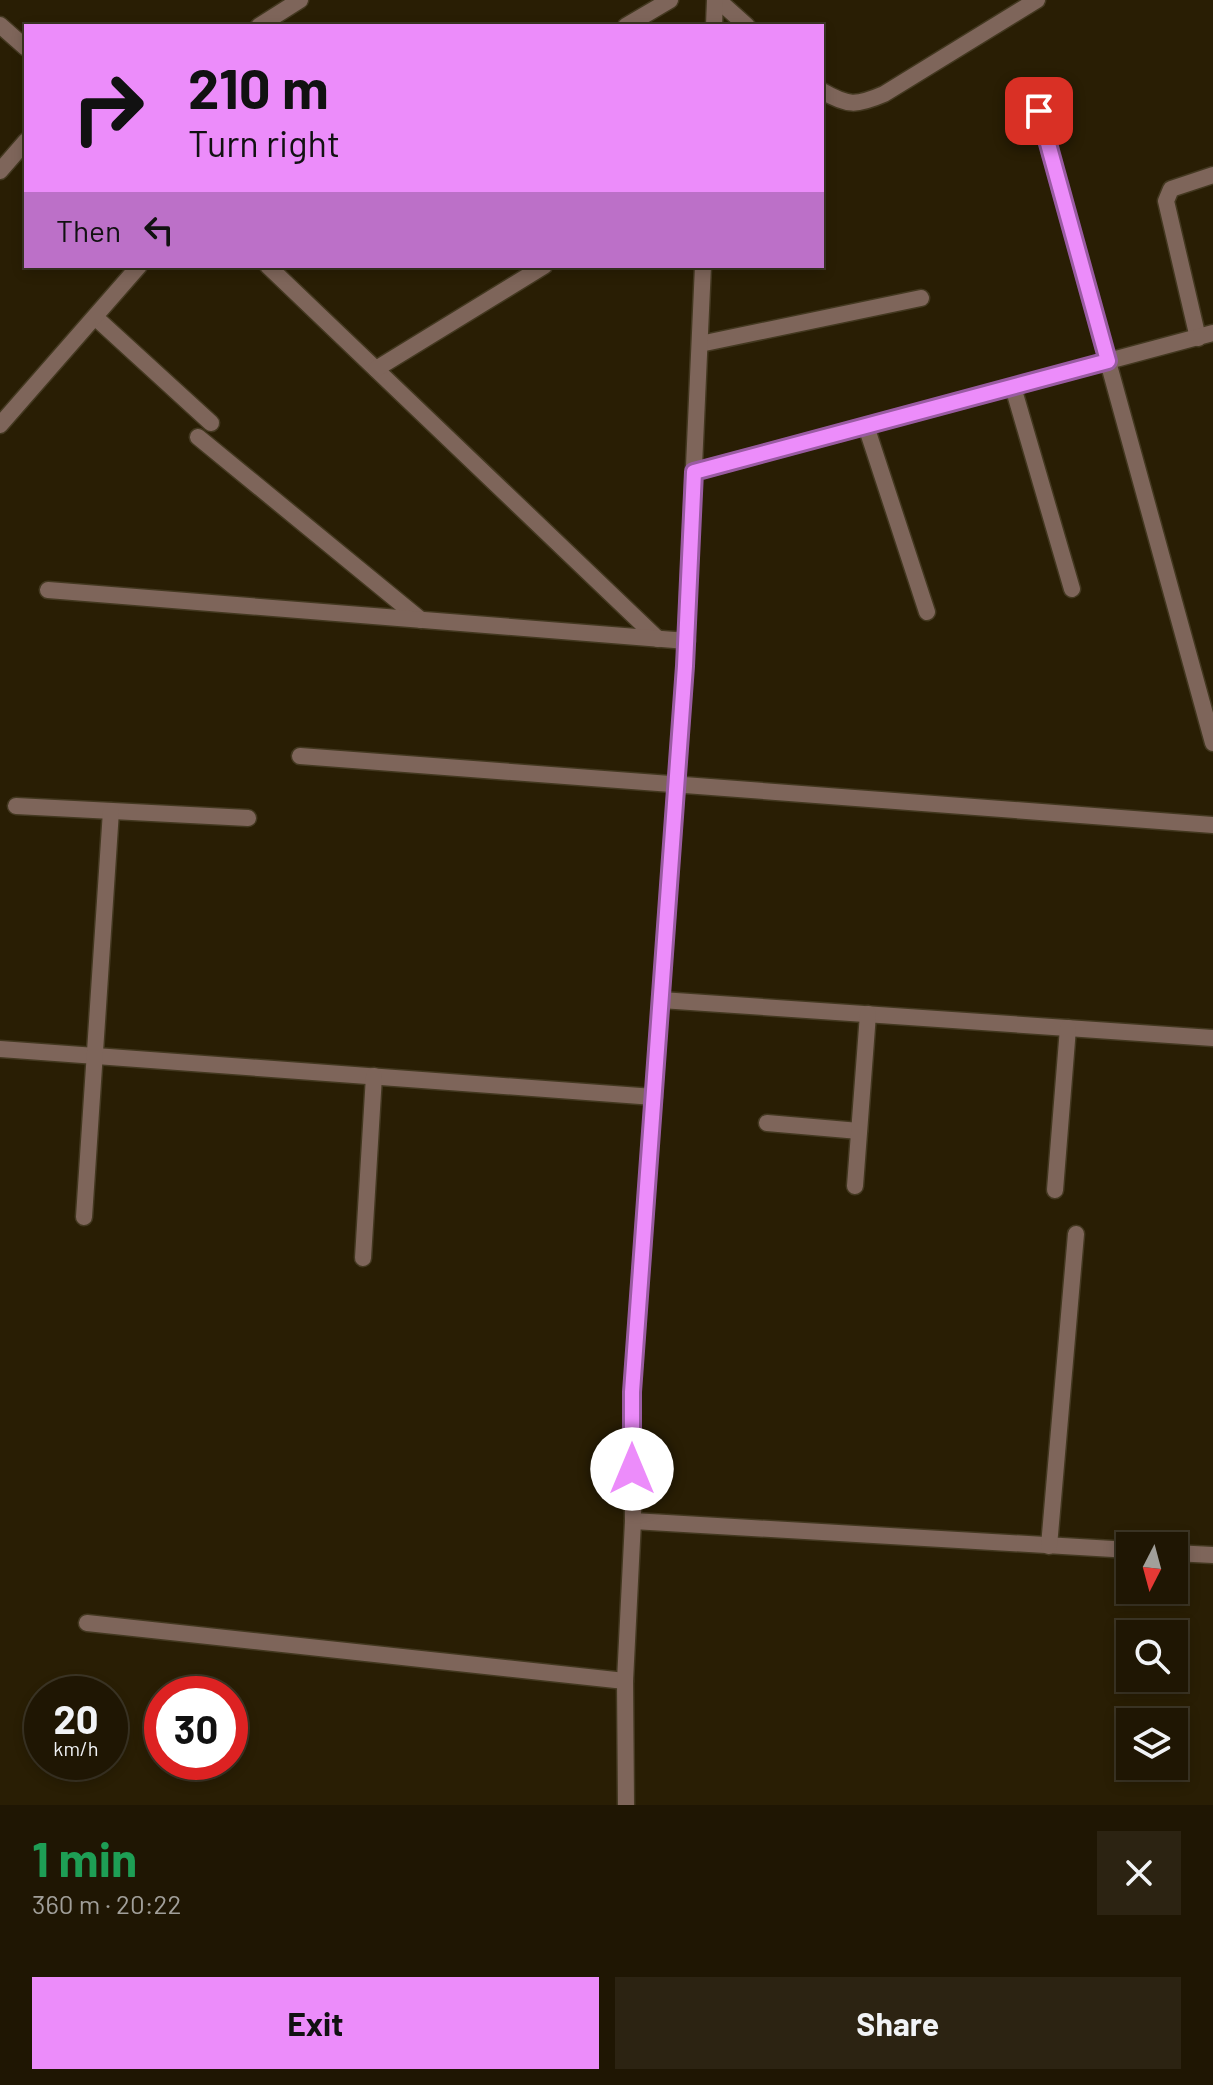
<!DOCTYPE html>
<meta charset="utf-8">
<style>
:root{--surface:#1f1603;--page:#2c2312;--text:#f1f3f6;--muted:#a19f9a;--line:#3c3525;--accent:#ec8cfa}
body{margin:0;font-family:Barlow,sans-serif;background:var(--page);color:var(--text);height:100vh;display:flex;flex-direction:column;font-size:30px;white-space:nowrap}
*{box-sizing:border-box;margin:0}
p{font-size:26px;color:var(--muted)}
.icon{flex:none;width:44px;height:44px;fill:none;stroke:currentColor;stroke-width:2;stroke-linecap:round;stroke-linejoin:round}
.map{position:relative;height:1805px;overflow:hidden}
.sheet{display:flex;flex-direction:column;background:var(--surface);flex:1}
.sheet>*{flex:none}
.banner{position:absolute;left:24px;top:24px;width:800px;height:244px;border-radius:0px;box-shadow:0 4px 12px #0003,0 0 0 2px var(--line);background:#ec8cfa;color:#111;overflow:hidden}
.needle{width:52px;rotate:186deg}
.tools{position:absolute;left:1116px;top:1532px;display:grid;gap:16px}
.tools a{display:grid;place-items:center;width:72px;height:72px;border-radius:0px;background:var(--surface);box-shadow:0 4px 12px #0003,0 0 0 2px var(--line);font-size:40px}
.speed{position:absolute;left:24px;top:1676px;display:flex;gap:16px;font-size:40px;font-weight:700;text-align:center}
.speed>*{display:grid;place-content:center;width:104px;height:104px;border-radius:50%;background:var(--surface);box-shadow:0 4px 12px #0003,0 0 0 2px var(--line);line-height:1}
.speed small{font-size:20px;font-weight:400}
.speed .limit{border:12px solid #d22;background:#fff;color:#111}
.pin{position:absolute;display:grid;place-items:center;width:68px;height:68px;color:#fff;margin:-34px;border-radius:16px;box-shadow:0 4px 12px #0006}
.me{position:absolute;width:88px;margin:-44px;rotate:0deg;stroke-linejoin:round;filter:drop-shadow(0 0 6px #0008)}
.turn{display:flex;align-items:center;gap:28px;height:168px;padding:0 32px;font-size:36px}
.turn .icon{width:104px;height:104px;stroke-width:2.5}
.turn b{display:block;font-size:56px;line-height:68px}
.then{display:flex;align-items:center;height:76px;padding:0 32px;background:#0003;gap:16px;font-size:30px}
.round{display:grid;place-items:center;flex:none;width:84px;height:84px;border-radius:0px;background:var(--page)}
.overview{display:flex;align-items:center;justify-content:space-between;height:136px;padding:0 32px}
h1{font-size:48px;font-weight:700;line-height:60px;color:#1e9e55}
.action{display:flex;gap:16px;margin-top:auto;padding:16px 32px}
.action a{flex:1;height:92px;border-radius:0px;background:var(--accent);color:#111;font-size:32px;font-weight:700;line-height:92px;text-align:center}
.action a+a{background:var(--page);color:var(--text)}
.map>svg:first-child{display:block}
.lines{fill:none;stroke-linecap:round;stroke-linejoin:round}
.lane-casing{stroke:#433820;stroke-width:19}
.street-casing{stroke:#433820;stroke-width:19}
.lane{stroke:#7e655a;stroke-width:16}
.street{stroke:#7e655a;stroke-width:16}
.route-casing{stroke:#995ba2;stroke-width:20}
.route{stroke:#ec8cfa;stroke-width:14}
</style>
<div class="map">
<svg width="1213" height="1805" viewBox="0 0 1213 1805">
<rect width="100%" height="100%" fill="#291e04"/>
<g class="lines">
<defs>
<path id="lane" d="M 700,344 L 921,298"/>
<g id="street">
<path d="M 718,0 L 747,26"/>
<path d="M 0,25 L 26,48"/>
<path d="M 259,26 L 300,0"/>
<path d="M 626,26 L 670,0"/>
<path d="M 714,26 L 715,0"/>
<path d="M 822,91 C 848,106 856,106 884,94 L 1037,0"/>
<path d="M 1039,111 L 1213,743"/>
<path d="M 0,171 L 26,141"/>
<path d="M 268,266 L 658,639"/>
<path d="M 95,317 L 211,423"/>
<path d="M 1198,338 L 1166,201 L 1171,189 L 1213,175"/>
<path d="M 376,369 L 544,266"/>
<path d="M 1013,387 L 1072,589"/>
<path d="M 0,425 L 139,266"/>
<path d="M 866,426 L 927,612"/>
<path d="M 198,437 L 421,620"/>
<path d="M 694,472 L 1213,333"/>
<path d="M 48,590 L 687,641"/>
<path d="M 300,756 L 1213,825"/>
<path d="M 16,806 L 248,818"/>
<path d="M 661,1000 L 1213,1038"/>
<path d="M 0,1049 L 654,1097"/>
<path d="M 767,1123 L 859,1131"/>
<path d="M 855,1186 L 868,1014"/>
<path d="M 1055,1190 L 1068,1028"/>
<path d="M 84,1217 L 111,811"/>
<path d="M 363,1258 L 374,1076"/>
<path d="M 633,1521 L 1130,1550"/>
<path d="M 1049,1546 L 1076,1234"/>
<path d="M 1174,1553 L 1213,1555"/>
<path d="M 87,1623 L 625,1681"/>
<path d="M 626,1805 L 625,1681 L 633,1521 L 632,1392 L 685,666 L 703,266"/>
</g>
</defs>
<use href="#lane" class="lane-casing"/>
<use href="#street" class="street-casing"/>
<use href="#lane" class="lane"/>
<use href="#street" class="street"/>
</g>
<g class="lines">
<defs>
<path id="route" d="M 632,1469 L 632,1392 L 685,666 L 694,472 L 1108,361 L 1039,111"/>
</defs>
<use href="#route" class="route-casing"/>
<use href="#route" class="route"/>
</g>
</svg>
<div class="tools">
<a><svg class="needle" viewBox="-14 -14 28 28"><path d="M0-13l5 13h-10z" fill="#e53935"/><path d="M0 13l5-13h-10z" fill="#a19f9a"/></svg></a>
<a><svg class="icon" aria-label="search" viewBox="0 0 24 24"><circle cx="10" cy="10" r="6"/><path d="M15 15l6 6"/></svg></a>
<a><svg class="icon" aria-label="layers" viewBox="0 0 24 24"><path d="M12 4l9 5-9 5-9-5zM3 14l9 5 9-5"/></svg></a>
</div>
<div class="speed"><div>20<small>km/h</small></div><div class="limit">30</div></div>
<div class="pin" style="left:1039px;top:111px;background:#d93025"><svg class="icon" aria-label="arrive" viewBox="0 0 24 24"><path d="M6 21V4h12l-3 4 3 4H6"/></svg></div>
<svg class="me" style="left:632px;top:1469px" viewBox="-20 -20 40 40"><circle r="19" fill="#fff"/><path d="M0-13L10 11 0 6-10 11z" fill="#ec8cfa"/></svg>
<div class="banner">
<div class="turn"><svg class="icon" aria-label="right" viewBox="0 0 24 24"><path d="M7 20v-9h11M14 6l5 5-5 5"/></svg><div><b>210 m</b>Turn right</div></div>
<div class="then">Then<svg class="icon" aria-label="left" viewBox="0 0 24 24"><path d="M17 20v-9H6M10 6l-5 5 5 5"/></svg></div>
</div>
</div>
<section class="sheet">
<div class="overview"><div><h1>1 min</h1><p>360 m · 20:22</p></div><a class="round"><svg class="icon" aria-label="close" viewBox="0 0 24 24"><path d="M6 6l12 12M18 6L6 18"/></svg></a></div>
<div class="action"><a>Exit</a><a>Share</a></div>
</section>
